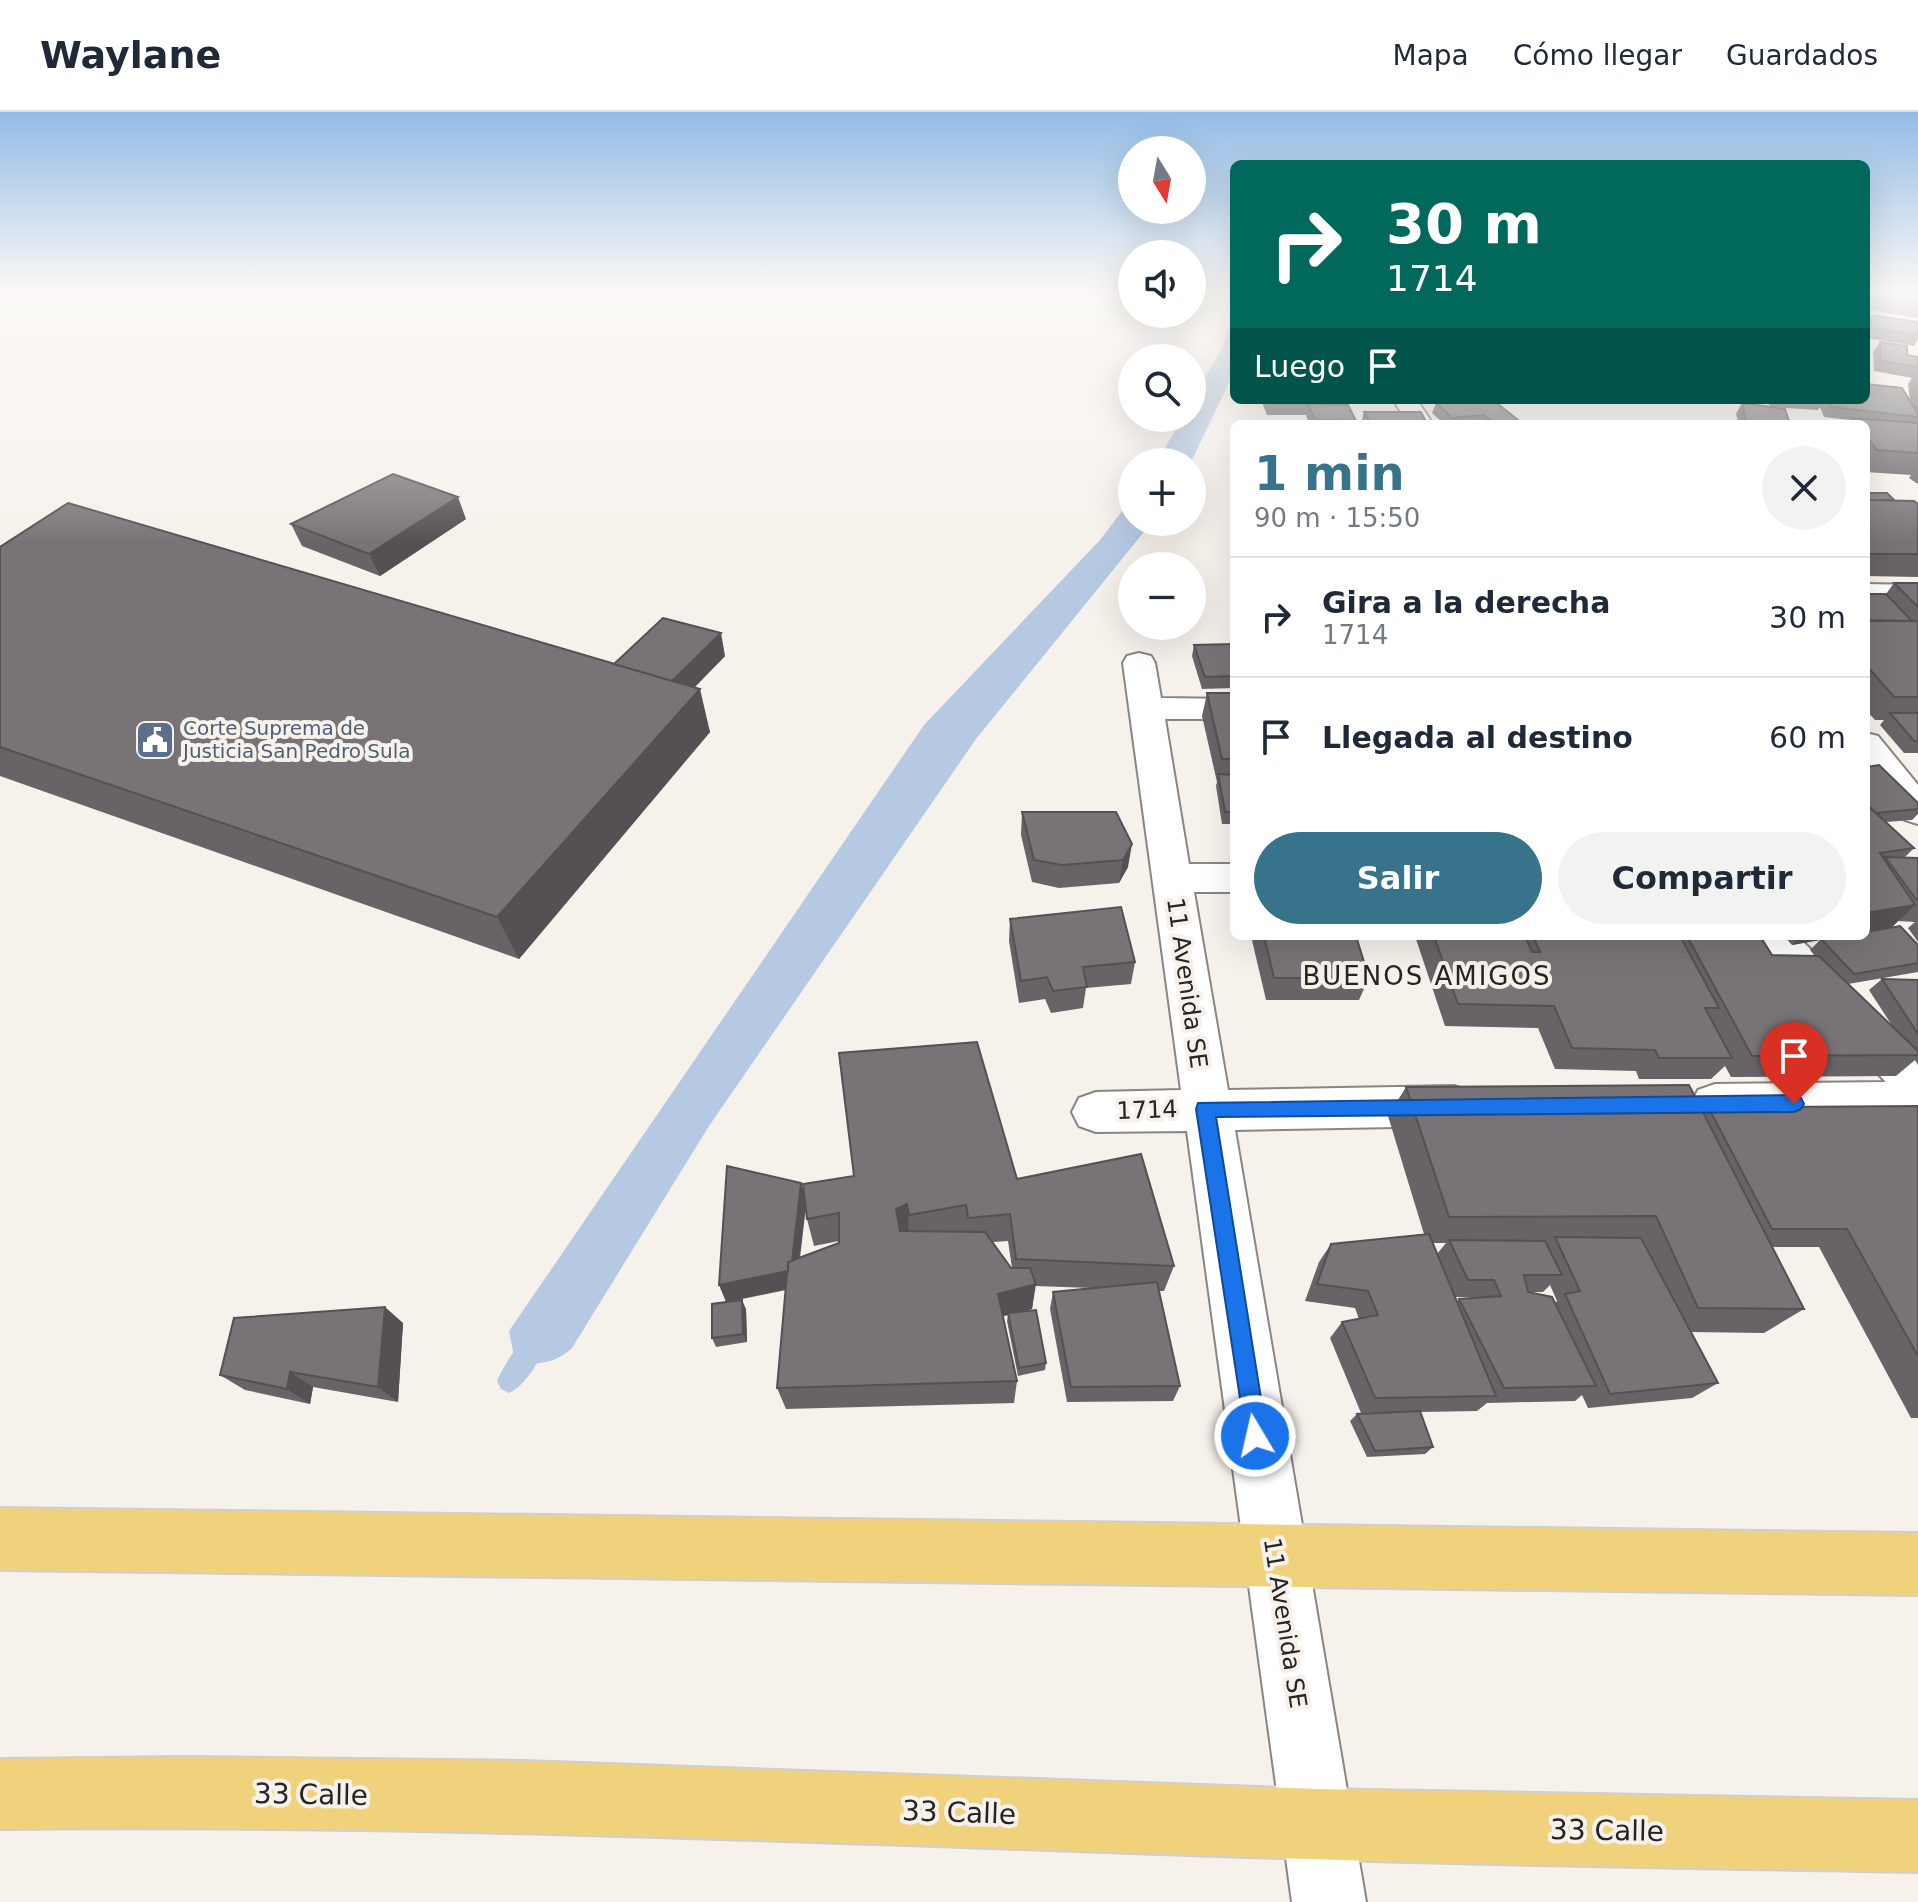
<!DOCTYPE html>
<html lang="es">
<meta charset="utf-8">
<style>
:root{--surface:#fff;--page:#f2f2f3;--text:#1f2937;--muted:#747a83;--line:#e0e1e3;--accent:#37738a}
body{margin:0;font-family:"DejaVu Sans",sans-serif;background:var(--page);color:var(--text);height:100vh;display:flex;flex-direction:column;font-size:30px;white-space:nowrap}
*{box-sizing:border-box;margin:0}
p{font-size:26px;color:var(--muted)}
.icon{flex:none;width:44px;height:44px;fill:none;stroke:currentColor;stroke-width:2;stroke-linecap:round;stroke-linejoin:round}
.map{position:relative;flex:1;overflow:hidden}
.side{position:absolute;left:1230px;top:308px;width:640px;height:520px;display:flex;flex-direction:column;background:var(--surface);border-radius:12px;box-shadow:0 8px 32px #0002}
.side>*{flex:none}
.banner{position:absolute;left:1230px;top:48px;width:640px;height:244px;border-radius:12px;box-shadow:0 8px 32px #0002;background:#00695c;color:#fff;overflow:hidden}
.needle{width:52px;rotate:169deg}
.tools{position:absolute;left:1118px;top:24px;display:grid;gap:16px}
.tools a{display:grid;place-items:center;width:88px;height:88px;border-radius:50%;background:var(--surface);box-shadow:0 8px 32px #0002;font-size:40px}
.pin{position:absolute;display:grid;place-items:center;width:68px;height:68px;color:#fff;margin:-82px -34px;border-radius:50% 50% 50% 0;rotate:-45deg;box-shadow:0 0 8px #0007}
.pin .icon{rotate:45deg}
.me{position:absolute;width:88px;margin:-44px;rotate:351deg;stroke-linejoin:round;filter:drop-shadow(0 0 6px #0008)}
.turn{display:flex;align-items:center;gap:28px;height:168px;padding:0 24px;font-size:36px}
.turn .icon{width:104px;height:104px;stroke-width:2.5}
.turn b{display:block;font-size:56px;line-height:68px}
.then{display:flex;align-items:center;height:76px;padding:0 24px;background:#0003;gap:16px;font-size:30px}
.round{display:grid;place-items:center;flex:none;width:84px;height:84px;border-radius:42px;background:var(--page)}
.summary{display:flex;align-items:center;justify-content:space-between;height:136px;padding:0 24px}
h1{font-size:48px;font-weight:700;line-height:60px;color:var(--accent)}
.action{display:flex;gap:16px;margin-top:auto;padding:16px 24px}
.action a{flex:1;height:92px;border-radius:48px;background:var(--accent);color:#fff;font-size:32px;font-weight:700;line-height:92px;text-align:center}
.action a+a{background:var(--page);color:var(--text)}
ul{padding:0;list-style:none}
li{display:flex;align-items:center;gap:24px;height:120px;padding:0 24px;border-top:2px solid var(--line)}
li div{flex:1}
li b{display:block;font-size:30px}
li em{font-style:normal}
header{display:flex;align-items:center;gap:48px;box-sizing:border-box;height:112px;padding:0 40px;background:var(--surface);border-bottom:2px solid var(--line)}
header strong{font-size:38px}
nav{display:flex;gap:44px;margin-inline-start:auto;font-size:28px}
.map>svg:first-child{display:block}
.water{fill:#b5c9e2}
.lines{fill:none;stroke-linecap:round;stroke-linejoin:round}
.stream{fill:#b5c9e2;fill-rule:evenodd}
.minor-casing{stroke:#8a8581;stroke-width:4}
.primary-casing{stroke:#cfcfcf;stroke-width:4}
.minor{fill:#fff;fill-rule:evenodd}
.primary{fill:#f1d27c;fill-rule:evenodd}
.wall{fill:#676366;fill-rule:evenodd}
.shaded-wall{fill:#545053}
.building{fill:#787377;stroke:#545053;stroke-width:2}
.route{fill:#1a73e8;stroke:#114b97;stroke-width:2}
.labels{text-anchor:middle;stroke-width:8;stroke-linejoin:round;paint-order:stroke}
.far-service-label{font-size:20px;fill:#4e5e75;stroke:#f7f1ec;text-anchor:start}
.street-label{font-size:24px;fill:#272523;stroke:#f7f1ec}
.neighbourhood-label{font-size:26px;letter-spacing:2px;fill:#272523;stroke:#f7f1ec}
.near-street-label{font-size:28px;fill:#272523;stroke:#f7f1ec}
</style>
<header>
<strong>Waylane</strong>
<nav><a>Mapa</a><a>Cómo llegar</a><a>Guardados</a></nav>
</header>
<div class="map">
<svg width="1918" height="1790" viewBox="0 0 1918 1790">
<rect width="100%" height="100%" fill="#f7f1ec"/>
<g class="water">
<path d="M 1234,198 L 1234,260 L 1191,350 L 1157,350 L 1182,306 L 1192,306 L 1192,289 L 1222,236 Z"/>
<path d="M 1132,386 L 1132,410 L 1152,410 L 976,627 L 709,1014 L 572,1236 C 557,1251 532,1257 514,1244 L 509,1219 L 924,613 L 1100,428 Z"/>
</g>
<g class="lines">
<path class="stream" d="M 536,1220 L 544,1223 L 547,1231 C 541,1247 525,1274 509,1281 L 501,1277 L 497,1269 C 504,1253 520,1226 536,1220 Z"/>
<defs>
<g id="minor">
<path d="M 1393,288 L 1417,288 L 1433,312 L 1409,312 Z"/>
<path d="M 1866,472 L 1918,473 L 1918,491 L 1866,490 Z"/>
<path d="M 1139,541 L 1151,544 L 1155,551 L 1161,586 L 1234,587 L 1234,607 L 1165,607 L 1189,752 L 1234,752 L 1234,780 L 1194,780 L 1228,978 L 1454,974 L 1471,980 L 1478,994 L 1471,1008 L 1454,1014 L 1235,1018 L 1366,1790 L 1292,1790 L 1187,1019 L 1096,1020 L 1079,1014 L 1072,1000 L 1079,986 L 1096,980 L 1181,978 L 1123,551 L 1127,544 Z"/>
<path d="M 1866,621 L 1878,624 L 1918,673 L 1918,712 L 1905,708 L 1866,656 Z"/>
<path d="M 1750,824 L 1797,824 L 1918,943 L 1918,1010 L 1715,1012 L 1698,1006 L 1691,992 L 1698,978 L 1715,972 L 1886,970 L 1756,835 Z"/>
</g>
<g id="primary">
<path d="M 0,1396 L 1918,1421 L 1918,1483 L 0,1458 Z"/>
<path d="M 187,1645 L 524,1649 L 1317,1677 L 1918,1688 L 1918,1760 C 1716,1756 1513,1754 1311,1747 C 874,1733 437,1712 0,1717 L 0,1647 Z"/>
</g>
</defs>
<use href="#minor" class="minor-casing"/>
<use href="#primary" class="primary-casing"/>
<use href="#minor" class="minor"/>
<use href="#primary" class="primary"/>
</g>
<g class="wall">
<path d="M 1869,181 L 1905,181 L 1904,182 L 1918,196 L 1918,206 L 1866,198 L 1866,185 Z"/>
<path d="M 1871,203 L 1918,210 L 1918,227 L 1914,234 L 1866,226 L 1866,211 Z"/>
<path d="M 1880,230 L 1907,243 L 1918,245 L 1918,307 L 1915,311 L 1918,307 L 1918,372 L 1909,366 L 1911,363 L 1866,360 L 1866,312 L 1848,312 L 1851,308 L 1824,305 L 1820,295 L 1818,298 L 1771,295 L 1765,288 L 1910,289 L 1908,272 L 1912,266 L 1874,259 L 1873,240 Z"/>
<path d="M 1261,288 L 1306,288 L 1308,292 L 1356,309 L 1355,312 L 1309,312 L 1306,303 L 1267,303 Z"/>
<path d="M 1436,291 L 1518,308 L 1516,312 L 1444,312 L 1432,301 Z"/>
<path d="M 1742,291 L 1790,312 L 1739,312 L 1736,302 Z"/>
<path d="M 1364,300 L 1427,312 L 1361,312 Z"/>
<path d="M 1866,381 L 1894,388 L 1918,392 L 1918,465 L 1866,464 Z"/>
<path d="M 466,407 L 380,464 L 302,434 L 291,412 Z"/>
<path d="M 0,435 L 614,552 L 725,544 L 694,576 L 710,620 L 519,847 L 0,664 Z"/>
<path d="M 1894,471 L 1918,471 L 1918,641 L 1904,641 L 1880,613 L 1884,608 L 1875,608 L 1866,598 L 1866,482 L 1886,482 Z"/>
<path d="M 1234,532 L 1234,576 L 1202,577 L 1192,544 L 1194,533 Z"/>
<path d="M 1207,581 L 1234,581 L 1234,712 L 1222,712 L 1216,674 L 1217,670 L 1202,604 Z"/>
<path d="M 1866,655 L 1918,691 L 1918,702 L 1912,708 L 1886,710 L 1914,736 L 1904,746 L 1918,746 L 1918,830 L 1908,816 L 1915,810 L 1898,809 L 1892,815 Z"/>
<path d="M 1022,700 L 1116,700 L 1128,755 L 1119,771 L 1059,776 L 1032,770 L 1021,723 Z"/>
<path d="M 1010,807 L 1135,850 L 1131,872 L 1086,876 L 1083,896 L 1051,901 L 1045,887 L 1019,891 L 1009,829 Z"/>
<path d="M 1251,824 L 1356,824 L 1369,866 L 1359,888 L 1266,888 Z"/>
<path d="M 1415,824 L 1760,824 L 1772,843 L 1815,844 L 1810,838 L 1820,828 L 1792,833 L 1784,824 L 1866,824 L 1918,833 L 1918,860 L 1848,872 L 1893,915 L 1869,878 L 1882,867 L 1918,868 L 1918,953 L 1915,948 L 1896,964 L 1731,965 L 1725,954 L 1711,967 L 1639,967 L 1636,959 L 1555,957 L 1538,916 L 1445,914 Z"/>
<path d="M 1406,975 L 1698,993 L 1704,987 L 1777,995 L 1918,994 L 1918,1306 L 1911,1306 L 1819,1135 L 1772,1135 L 1804,1197 L 1764,1221 L 1691,1220 L 1718,1271 L 1692,1286 L 1588,1296 L 1582,1283 L 1575,1289 L 1487,1291 L 1477,1299 L 1420,1300 L 1433,1335 L 1425,1342 L 1367,1345 L 1350,1309 L 1357,1302 L 1403,1300 L 1361,1301 L 1330,1226 L 1342,1210 L 1359,1207 L 1355,1196 L 1305,1189 L 1319,1150 L 1331,1132 L 1424,1122 L 1388,1004 ZM 1433,1131 L 1446,1131 L 1437,1142 ZM 1550,1173 L 1557,1189 L 1555,1191 L 1528,1180 L 1543,1180 ZM 1455,1185 L 1477,1185 L 1477,1186 L 1459,1187 L 1457,1189 Z"/>
<path d="M 854,1064 L 1017,1067 L 1174,1154 L 1164,1179 L 1159,1179 L 1180,1274 L 1173,1289 L 1067,1290 L 1050,1197 L 1053,1180 L 1092,1176 L 1035,1174 L 1032,1197 L 1022,1199 L 1046,1251 L 1045,1258 L 1018,1264 L 1007,1209 L 1008,1203 L 1003,1204 L 1017,1269 L 1014,1291 L 786,1297 L 777,1276 L 786,1178 L 728,1190 L 746,1197 L 747,1230 L 716,1235 L 712,1226 L 726,1190 L 801,1071 L 804,1080 ZM 806,1095 L 807,1107 L 814,1134 L 839,1129 L 839,1131 L 800,1146 ZM 1008,1129 L 1012,1156 L 993,1130 Z"/>
<path d="M 403,1211 L 398,1290 L 313,1275 L 310,1292 L 245,1278 L 220,1263 Z"/>
</g>
<g class="shaded-wall">
<path d="M 458,385 L 466,407 L 380,464 L 369,442 Z"/>
<path d="M 721,521 L 725,544 L 677,593 L 671,570 Z"/>
<path d="M 700,577 L 710,620 L 519,847 L 497,805 Z"/>
<path d="M 1132,732 L 1128,755 L 1119,771 L 1123,748 Z"/>
<path d="M 1915,793 L 1892,815 L 1866,820 L 1866,801 Z"/>
<path d="M 1801,824 L 1842,824 L 1792,833 Z"/>
<path d="M 801,1071 L 806,1090 L 796,1175 L 726,1190 L 719,1173 Z"/>
<path d="M 907,1092 L 909,1119 L 899,1124 L 896,1097 Z"/>
<path d="M 1036,1172 L 1032,1197 L 996,1206 L 998,1182 Z"/>
<path d="M 742,1188 L 746,1197 L 747,1230 L 743,1222 Z"/>
<path d="M 385,1195 L 403,1211 L 398,1290 L 378,1275 Z"/>
<path d="M 290,1260 L 313,1275 L 310,1292 L 287,1277 Z"/>
</g>
<g class="building">
<path d="M 1871,181 L 1895,181 L 1918,184 L 1918,196 L 1871,188 Z"/>
<path d="M 1871,203 L 1918,210 L 1918,223 L 1871,216 Z"/>
<path d="M 1880,230 L 1907,234 L 1907,243 L 1918,245 L 1918,255 L 1880,249 Z"/>
<path d="M 1866,272 L 1902,276 L 1918,302 L 1918,305 L 1831,295 L 1828,288 L 1866,288 Z"/>
<path d="M 1267,288 L 1306,288 L 1308,292 L 1269,292 Z"/>
<path d="M 1465,288 L 1493,288 L 1518,308 L 1493,311 L 1484,303 L 1452,306 L 1436,291 Z"/>
<path d="M 1742,291 L 1785,297 L 1790,312 L 1767,312 L 1746,309 Z"/>
<path d="M 1308,292 L 1348,293 L 1356,309 L 1315,308 Z"/>
<path d="M 1364,300 L 1421,300 L 1427,312 L 1371,312 Z"/>
<path d="M 1852,306 L 1918,311 L 1918,341 L 1877,338 L 1866,324 L 1866,312 L 1857,312 Z"/>
<path d="M 1318,311 L 1349,311 L 1350,312 L 1318,312 Z"/>
<path d="M 393,362 L 458,385 L 369,442 L 291,412 Z"/>
<path d="M 1866,381 L 1887,381 L 1894,388 L 1866,388 Z"/>
<path d="M 1866,388 L 1914,389 L 1918,392 L 1918,442 L 1868,442 L 1866,439 Z"/>
<path d="M 68,391 L 700,577 L 497,805 L 0,635 L 0,435 Z"/>
<path d="M 1894,471 L 1918,471 L 1918,495 Z"/>
<path d="M 1866,482 L 1886,482 L 1912,509 L 1866,508 Z"/>
<path d="M 663,506 L 721,521 L 672,569 L 614,552 Z"/>
<path d="M 1866,509 L 1918,509 L 1918,585 L 1894,585 L 1866,553 Z"/>
<path d="M 1234,532 L 1234,564 L 1205,565 L 1194,533 Z"/>
<path d="M 1207,581 L 1234,581 L 1234,647 L 1222,647 Z"/>
<path d="M 1890,601 L 1918,601 L 1918,629 L 1914,629 Z"/>
<path d="M 1879,653 L 1918,691 L 1918,697 L 1876,701 L 1866,692 L 1866,655 Z"/>
<path d="M 1218,662 L 1234,663 L 1234,700 L 1225,700 Z"/>
<path d="M 1866,692 L 1914,736 L 1880,741 L 1915,793 L 1866,801 Z"/>
<path d="M 1022,700 L 1116,700 L 1132,732 L 1123,748 L 1062,753 L 1034,748 Z"/>
<path d="M 1885,745 L 1918,746 L 1918,787 L 1916,787 Z"/>
<path d="M 1121,795 L 1135,850 L 1083,855 L 1087,875 L 1053,879 L 1047,865 L 1021,869 L 1010,807 Z"/>
<path d="M 1900,814 L 1918,833 L 1918,851 L 1854,862 L 1821,827 L 1840,824 L 1866,824 L 1866,820 Z"/>
<path d="M 1264,824 L 1356,824 L 1369,866 L 1274,866 Z"/>
<path d="M 1434,824 L 1525,824 L 1532,840 L 1540,840 L 1533,824 L 1680,824 L 1719,896 L 1705,896 L 1732,946 L 1659,946 L 1655,938 L 1572,936 L 1554,894 L 1458,892 Z"/>
<path d="M 1687,824 L 1760,824 L 1772,843 L 1819,844 L 1918,939 L 1918,943 L 1752,944 Z"/>
<path d="M 1882,867 L 1918,868 L 1918,922 Z"/>
<path d="M 977,930 L 1017,1067 L 1141,1042 L 1174,1154 L 1016,1147 L 1010,1102 L 968,1106 L 966,1093 L 909,1103 L 907,1092 L 896,1097 L 900,1119 L 985,1120 L 1011,1156 L 1030,1156 L 1036,1172 L 998,1182 L 1017,1269 L 777,1276 L 788,1150 L 839,1131 L 839,1101 L 807,1107 L 803,1072 L 854,1064 L 839,941 Z"/>
<path d="M 1689,973 L 1804,1197 L 1698,1196 L 1656,1104 L 1449,1105 L 1406,975 Z"/>
<path d="M 1704,987 L 1772,987 L 1777,995 L 1918,994 L 1918,1244 L 1847,1117 L 1772,1117 Z"/>
<path d="M 727,1054 L 801,1071 L 792,1149 L 788,1150 L 788,1159 L 719,1173 Z"/>
<path d="M 1429,1122 L 1496,1284 L 1375,1286 L 1342,1210 L 1378,1203 L 1368,1179 L 1317,1172 L 1331,1132 Z"/>
<path d="M 1555,1125 L 1641,1126 L 1718,1271 L 1610,1282 L 1565,1182 L 1580,1179 Z"/>
<path d="M 1449,1128 L 1545,1129 L 1562,1163 L 1524,1163 L 1528,1180 L 1552,1185 L 1596,1274 L 1504,1276 L 1459,1187 L 1501,1184 L 1494,1168 L 1468,1168 Z"/>
<path d="M 1157,1170 L 1180,1274 L 1071,1275 L 1053,1180 Z"/>
<path d="M 742,1188 L 743,1222 L 712,1226 L 712,1192 Z"/>
<path d="M 385,1195 L 378,1275 L 290,1260 L 287,1277 L 220,1263 L 234,1206 Z"/>
<path d="M 1036,1198 L 1046,1251 L 1019,1256 L 1008,1201 Z"/>
<path d="M 1420,1299 L 1433,1335 L 1375,1339 L 1357,1302 Z"/>
</g>
<linearGradient id="sky" x2="0" y2="1"><stop stop-color="#93bce6"/><stop offset="0.42" stop-color="#fbf9f6"/><stop offset="1" stop-color="#fbf9f6" stop-opacity="0"/></linearGradient>
<rect width="1918" height="431" fill="url(#sky)"/>
<path class="route" d="M 1794,983 L 1801,986 L 1804,992 L 1801,997 L 1794,1000 L 1216,1005 L 1267,1324 L 1264,1332 L 1255,1336 L 1247,1332 L 1196,997 L 1198,991 Z"/>
<defs>
<symbol id="civic-square" viewBox="-11 -11 22 22"><rect x="-9" y="-9" width="18" height="18" rx="4" fill="#5c6f8a" stroke="#f7f1ec"/><path d="M-.6-6.5H3V-4.5H.6V-3L4-1V1h2V6H-6V1h2V-1L-.6-3ZM-1.2 2.5V6h2.4V2.5Z" fill="#fff"/></symbol>
</defs>
<g fill-rule="evenodd">
<use href="#civic-square" x="133" y="606" width="44" height="44"/>
</g>
<g class="labels">
<g class="far-service-label">
<text x="183" y="623">Corte Suprema de<tspan x="183" dy="23">Justicia San Pedro Sula</tspan></text>
</g>
<g class="street-label">
<text transform="translate(1187 871) rotate(82)" y="8">11 Avenida SE</text>
<text transform="translate(1147 998) rotate(-2)" y="8">1714</text>
<text transform="translate(1285 1511) rotate(81)" y="8">11 Avenida SE</text>
</g>
<g class="neighbourhood-label">
<text x="1427" y="873">BUENOS AMIGOS</text>
</g>
<g class="near-street-label">
<text transform="translate(311 1682) rotate(1)" y="10">33 Calle</text>
<text transform="translate(959 1700) rotate(2)" y="10">33 Calle</text>
<text transform="translate(1607 1718) rotate(1)" y="10">33 Calle</text>
</g>
</g>
</svg>
<div class="tools">
<a><svg class="needle" viewBox="-14 -14 28 28"><path d="M0-13l5 13h-10z" fill="#e53935"/><path d="M0 13l5-13h-10z" fill="#747a83"/></svg></a>
<a><svg class="icon" aria-label="sound" viewBox="0 0 24 24"><path d="M4 9h4l5-4v14l-5-4H4zM17 9q2 3 0 6"/></svg></a>
<a><svg class="icon" aria-label="search" viewBox="0 0 24 24"><circle cx="10" cy="10" r="6"/><path d="M15 15l6 6"/></svg></a>
<a>+</a>
<a>−</a>
</div>
<div class="pin" style="left:1794px;top:992px;background:#d93025"><svg class="icon" aria-label="arrive" viewBox="0 0 24 24"><path d="M6 21V4h12l-3 4 3 4H6"/></svg></div>
<svg class="me" style="left:1255px;top:1324px" viewBox="-20 -20 40 40"><circle r="17" fill="#1a73e8" stroke="#fff" stroke-width="3"/><path d="M0-11L8 9 0 5-8 9z" fill="#fff"/></svg>
<div class="banner">
<div class="turn"><svg class="icon" aria-label="right" viewBox="0 0 24 24"><path d="M7 20v-9h11M14 6l5 5-5 5"/></svg><div><b>30 m</b>1714</div></div>
<div class="then">Luego<svg class="icon" aria-label="arrive" viewBox="0 0 24 24"><path d="M6 21V4h12l-3 4 3 4H6"/></svg></div>
</div>
<section class="side">
<div class="summary"><div><h1>1 min</h1><p>90 m · 15:50</p></div><a class="round"><svg class="icon" aria-label="close" viewBox="0 0 24 24"><path d="M6 6l12 12M18 6L6 18"/></svg></a></div>
<ul>
<li><svg class="icon" aria-label="right" viewBox="0 0 24 24"><path d="M7 20v-9h11M14 6l5 5-5 5"/></svg><div><b>Gira a la derecha</b><p>1714</p></div><em>30 m</em></li>
<li><svg class="icon" aria-label="arrive" viewBox="0 0 24 24"><path d="M6 21V4h12l-3 4 3 4H6"/></svg><div><b>Llegada al destino</b></div><em>60 m</em></li>
</ul>
<div class="action"><a>Salir</a><a>Compartir</a></div>
</section>
</div>
